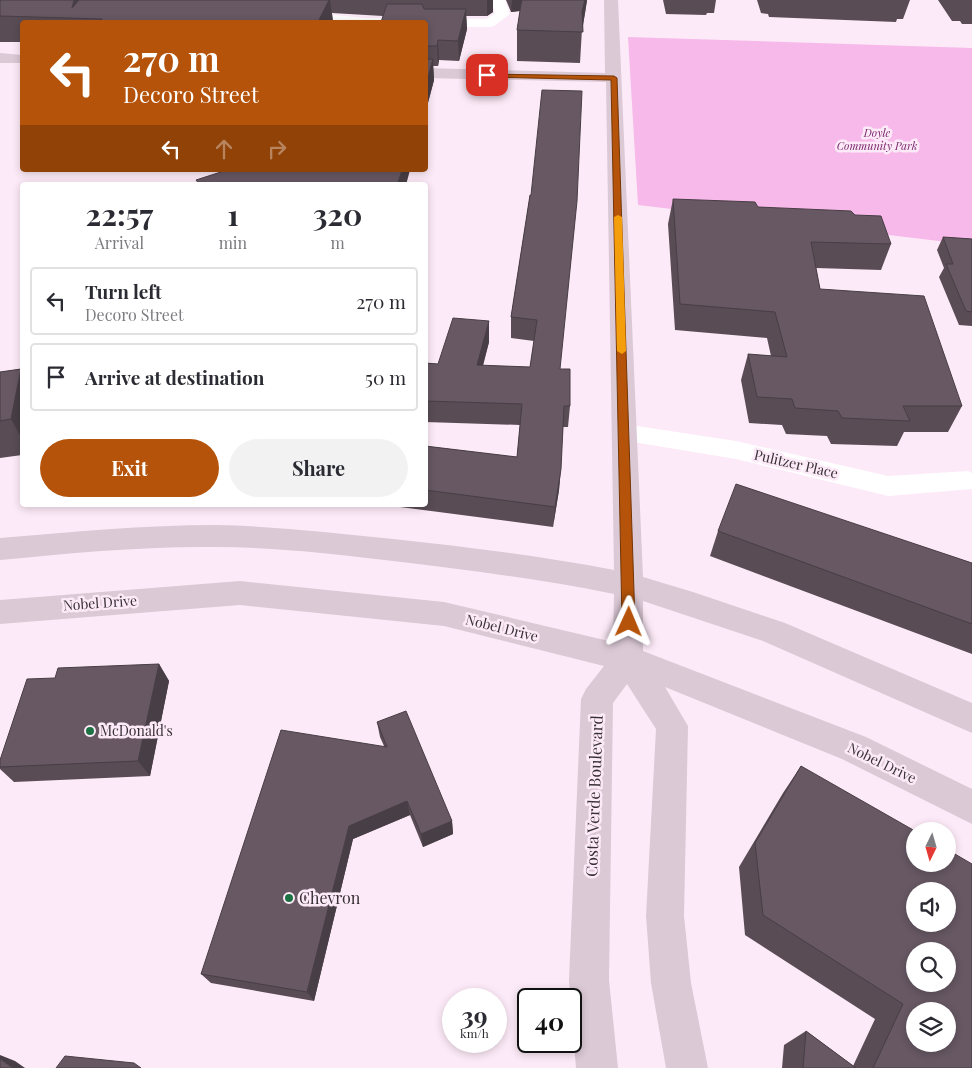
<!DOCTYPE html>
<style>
:root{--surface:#fff;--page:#f2f2f3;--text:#2b2b33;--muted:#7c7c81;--line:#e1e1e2;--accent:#b45309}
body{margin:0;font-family:"Playfair Display",serif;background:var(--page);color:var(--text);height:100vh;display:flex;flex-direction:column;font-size:19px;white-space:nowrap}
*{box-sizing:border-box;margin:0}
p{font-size:16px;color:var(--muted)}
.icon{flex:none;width:28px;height:28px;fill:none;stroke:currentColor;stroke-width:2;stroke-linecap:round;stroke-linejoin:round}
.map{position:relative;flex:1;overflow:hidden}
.panel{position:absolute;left:20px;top:182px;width:408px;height:325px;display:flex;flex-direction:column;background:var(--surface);border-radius:5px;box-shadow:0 2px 8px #0003}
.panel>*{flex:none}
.hud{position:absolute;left:20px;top:20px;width:408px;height:152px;border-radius:5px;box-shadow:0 2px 8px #0003;background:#b45309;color:#fff;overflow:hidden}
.needle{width:32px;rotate:185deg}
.buttons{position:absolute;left:906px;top:822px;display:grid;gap:10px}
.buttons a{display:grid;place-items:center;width:50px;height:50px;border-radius:50%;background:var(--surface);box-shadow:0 2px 8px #0003;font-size:25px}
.speed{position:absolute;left:442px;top:988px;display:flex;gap:10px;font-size:25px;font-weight:700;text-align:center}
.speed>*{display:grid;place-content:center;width:65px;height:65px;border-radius:50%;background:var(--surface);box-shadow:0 2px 8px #0003;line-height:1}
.speed small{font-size:12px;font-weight:400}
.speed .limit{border:2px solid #111;border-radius:8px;background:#fff;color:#111}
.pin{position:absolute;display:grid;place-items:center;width:42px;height:42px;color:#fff;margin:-21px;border-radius:10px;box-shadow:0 2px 8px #0006}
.me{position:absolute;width:55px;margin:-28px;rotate:1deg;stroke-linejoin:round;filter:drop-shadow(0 0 4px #0008)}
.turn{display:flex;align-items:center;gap:18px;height:105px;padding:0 20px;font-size:22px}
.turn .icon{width:65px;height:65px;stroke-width:2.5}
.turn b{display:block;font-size:35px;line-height:42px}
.lanes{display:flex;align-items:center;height:48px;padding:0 20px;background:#0003;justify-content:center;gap:25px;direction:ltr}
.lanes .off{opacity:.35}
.eta{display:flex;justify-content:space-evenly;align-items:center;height:85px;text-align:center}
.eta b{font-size:30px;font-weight:700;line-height:35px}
.primary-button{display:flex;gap:10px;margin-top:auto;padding:10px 20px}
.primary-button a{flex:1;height:58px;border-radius:30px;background:var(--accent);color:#fff;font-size:20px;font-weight:700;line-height:58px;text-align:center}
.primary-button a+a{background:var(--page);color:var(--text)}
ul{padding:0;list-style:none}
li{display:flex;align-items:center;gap:15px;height:68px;margin:0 10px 8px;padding:0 10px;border:2px solid var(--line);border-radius:5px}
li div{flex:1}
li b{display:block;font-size:19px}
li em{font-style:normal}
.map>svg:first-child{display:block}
.green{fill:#f7b9e9}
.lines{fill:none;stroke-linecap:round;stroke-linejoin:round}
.street{fill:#fff;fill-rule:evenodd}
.secondary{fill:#dbc9d6;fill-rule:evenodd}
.wall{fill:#594c55}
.shaded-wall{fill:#483e45}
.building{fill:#675863;stroke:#483e45;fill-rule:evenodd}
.route{fill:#b45309;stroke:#753606}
.slow{fill:#f59e0b}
.poi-dot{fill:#1d7244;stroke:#fdeaf8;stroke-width:2}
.labels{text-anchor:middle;stroke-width:5;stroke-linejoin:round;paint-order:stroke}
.far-park-label{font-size:11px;font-style:italic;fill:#79276b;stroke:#fdeaf8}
.street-label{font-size:14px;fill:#383136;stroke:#fdeaf8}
.poi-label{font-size:14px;fill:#383136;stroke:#fdeaf8;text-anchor:start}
.near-street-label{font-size:16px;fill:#383136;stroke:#fdeaf8}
.near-poi-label{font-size:16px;fill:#383136;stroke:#fdeaf8;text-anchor:start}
</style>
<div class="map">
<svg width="972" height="1068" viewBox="0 0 972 1068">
<rect width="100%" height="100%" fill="#fdeaf8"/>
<path class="green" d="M 628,37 L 972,48 L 972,245 L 638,205 Z"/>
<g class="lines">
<g class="street">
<path d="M 491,0 L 505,0 L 510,14 L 494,26 L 489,27 L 425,27 L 425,22 L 327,22 L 295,19 L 290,18 L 288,15 L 290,12 L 295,11 L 365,18 L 486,19 L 495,13 Z"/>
<path d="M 624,424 L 736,441 L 888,476 L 968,471 L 972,473 L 972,489 L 888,496 L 736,459 L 615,439 L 612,433 L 615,427 Z"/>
</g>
<g class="secondary">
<path d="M 604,0 L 618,0 L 643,577 L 693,592 L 785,623 L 972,703 L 972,733 L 763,641 L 643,601 L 643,651 L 866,737 L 972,789 L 972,824 L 842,759 L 665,687 L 688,726 L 684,916 L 691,983 L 708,1068 L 666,1068 L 651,983 L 646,916 L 656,729 L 627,684 L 613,703 L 609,980 L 618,1068 L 576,1068 L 569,980 L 581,699 L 586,689 L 604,666 L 444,626 L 240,605 L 0,624 L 0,600 L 240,581 L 444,602 L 613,642 L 614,594 C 541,579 467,570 393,561 C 334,554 275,547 216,547 C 144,546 72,553 0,560 L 0,538 C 72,532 144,525 216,525 C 275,526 334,533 393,539 C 467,547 541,556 614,570 L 606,82 L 425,78 L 425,68 L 605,73 Z"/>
<path d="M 0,53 L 22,55 L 22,63 L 0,63 Z"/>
</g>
</g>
<g class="wall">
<path d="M 0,0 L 493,0 L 493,12 L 487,16 L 466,16 L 467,29 L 459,61 L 439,60 L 438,66 L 433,66 L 434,80 L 425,114 L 425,22 L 383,16 L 332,13 L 333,22 L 22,22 L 22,42 L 0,42 Z"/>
<path d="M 506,0 L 587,0 L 585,13 L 582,29 L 580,63 L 517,61 L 517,30 L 520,11 L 511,12 Z"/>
<path d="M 663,0 L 716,0 L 714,13 L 707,13 L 706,15 L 666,14 Z"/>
<path d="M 757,0 L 910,0 L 903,19 L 897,19 L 896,22 L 769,17 L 768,14 L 761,13 Z"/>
<path d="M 938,0 L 972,0 L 972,24 L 962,24 L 960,21 L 952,21 Z"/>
<path d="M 530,195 L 560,369 L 570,406 L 568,427 L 563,427 L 559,490 L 553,527 L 385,505 L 425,505 L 425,446 L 517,457 L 520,425 L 425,422 L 425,363 L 438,364 L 489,321 L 489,342 L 483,366 L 530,367 L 534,341 L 511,338 L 511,317 Z"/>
<path d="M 673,199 L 758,207 L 855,215 L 891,244 L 881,270 L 816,268 L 820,289 L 962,406 L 948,432 L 904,432 L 897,446 L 831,444 L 827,436 L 786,434 L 782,425 L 749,423 L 741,380 L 748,354 L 771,356 L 767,338 L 675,330 L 668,224 Z"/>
<path d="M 943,237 L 972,239 L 972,326 L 959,325 L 939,277 L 944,268 L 937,250 Z"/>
<path d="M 21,369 L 22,372 L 22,455 L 0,458 L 0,372 Z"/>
<path d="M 718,531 L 972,563 L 972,654 L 710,556 Z"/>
<path d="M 159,664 L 169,681 L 150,776 L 14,782 L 0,769 L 0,760 L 55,678 Z"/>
<path d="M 377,722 L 452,821 L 453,834 L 423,847 L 410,815 L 353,839 L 314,1001 L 211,983 L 201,974 L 384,746 L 380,737 Z"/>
<path d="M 801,766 L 972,1068 L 782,1068 L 784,1045 L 806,1031 L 853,1066 L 875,1019 L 745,935 L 739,867 L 783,793 Z"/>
</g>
<g class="shaded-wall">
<path d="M 74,0 L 88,0 L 72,8 Z"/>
<path d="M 329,0 L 330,0 L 333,22 L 318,22 Z"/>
<path d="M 487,0 L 493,0 L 493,12 L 487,16 Z"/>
<path d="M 512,0 L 527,0 L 527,10 L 511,12 Z"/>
<path d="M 585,0 L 587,0 L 585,13 L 582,32 L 582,11 Z"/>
<path d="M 466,9 L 467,29 L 459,61 L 458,41 Z"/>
<path d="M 438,40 L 439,60 L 438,66 L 437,46 Z"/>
<path d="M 433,59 L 434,80 L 425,114 L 425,88 Z"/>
<path d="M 402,170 L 410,170 L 406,185 L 397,185 Z"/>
<path d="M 489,321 L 489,342 L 477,386 L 477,365 Z"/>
<path d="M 21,369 L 22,372 L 22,439 L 11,419 Z"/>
<path d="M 561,469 L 559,490 L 553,527 L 555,507 Z"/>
<path d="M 159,664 L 169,681 L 150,776 L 138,761 Z"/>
<path d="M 407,801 L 410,815 L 353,839 L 314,1001 L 307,992 L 349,826 Z"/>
<path d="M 452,821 L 453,834 L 423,847 L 421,834 Z"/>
<path d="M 0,1055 L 15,1061 L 25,1068 L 13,1068 L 0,1059 Z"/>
</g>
<g class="building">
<path d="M 0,0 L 74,0 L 72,8 L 79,0 L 329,0 L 318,22 L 120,22 L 121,22 L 101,21 L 102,19 L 0,16 Z"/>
<path d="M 522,0 L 585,0 L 582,11 L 583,32 L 517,30 L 521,4 Z"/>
<path d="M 387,4 L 422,4 L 424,9 L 466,9 L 458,41 L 438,40 L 437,46 L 425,46 L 425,22 L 381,22 Z"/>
<path d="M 425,59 L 433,59 L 425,88 Z"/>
<path d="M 542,90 L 582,91 L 577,201 L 560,369 L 570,369 L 570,406 L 564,406 L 561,469 L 555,507 L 425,490 L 425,446 L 517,457 L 522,404 L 425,401 L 425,363 L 438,364 L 453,318 L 489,321 L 477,365 L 530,367 L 537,320 L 511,317 L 530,195 L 531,195 Z"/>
<path d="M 227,170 L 402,170 L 397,185 L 200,185 L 196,180 Z"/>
<path d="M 673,199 L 755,202 L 758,207 L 851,211 L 855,215 L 881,216 L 891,244 L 811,242 L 820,289 L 924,296 L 962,406 L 903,406 L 910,421 L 842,418 L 838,411 L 795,408 L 792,399 L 757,397 L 748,354 L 787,357 L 775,312 L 680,304 Z"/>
<path d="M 943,237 L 972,239 L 972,312 L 966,311 L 946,264 L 953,264 Z"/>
<path d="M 21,369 L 11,419 L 0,421 L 0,372 Z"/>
<path d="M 736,484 L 972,563 L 972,624 L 718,531 Z"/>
<path d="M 159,664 L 138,761 L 0,767 L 0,760 L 27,679 L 55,678 L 58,668 Z"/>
<path d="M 406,711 L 452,821 L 421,834 L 407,801 L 349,826 L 307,992 L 201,974 L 281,730 L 387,747 L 377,722 Z"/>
<path d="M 801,766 L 915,831 L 915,864 L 948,864 L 948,850 L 972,864 L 972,1068 L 873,1068 L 903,1004 L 763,915 L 755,843 ZM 915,891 L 948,891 L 948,924 L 915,924 ZM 915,951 L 948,951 L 948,984 L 915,984 ZM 915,1011 L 948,1011 L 948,1044 L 915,1044 Z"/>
<path d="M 806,1031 L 856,1068 L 803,1068 Z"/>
<path d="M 65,1056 L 134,1063 L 141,1068 L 56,1068 Z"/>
<path d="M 0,1059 L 13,1068 L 0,1068 Z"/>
</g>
<path class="route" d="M 485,74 L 614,76 L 617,78 L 635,622 L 633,626 L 629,627 L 624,626 L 622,622 L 611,80 L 487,77 L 484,75 Z"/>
<path class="slow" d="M 618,215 L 622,217 L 626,351 L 622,354 L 617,351 L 614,217 Z"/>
<g class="poi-dot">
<circle cx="90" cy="731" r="5"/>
<circle cx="289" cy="898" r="5"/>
</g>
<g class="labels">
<g class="far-park-label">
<text x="877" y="137">Doyle<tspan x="877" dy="13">Community Park</tspan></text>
</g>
<g class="street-label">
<text transform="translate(796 464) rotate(13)" y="5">Pulitzer Place</text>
<text transform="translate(100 603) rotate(-4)" y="5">Nobel Drive</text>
<text transform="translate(502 628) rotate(14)" y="5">Nobel Drive</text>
<text transform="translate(882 763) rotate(26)" y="5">Nobel Drive</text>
</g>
<g class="poi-label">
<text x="100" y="736">McDonald's</text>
</g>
<g class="near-street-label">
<text transform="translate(594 796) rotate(-88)" y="6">Costa Verde Boulevard</text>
</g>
<g class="near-poi-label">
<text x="299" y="904">Chevron</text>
</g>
</g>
</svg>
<div class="buttons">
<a><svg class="needle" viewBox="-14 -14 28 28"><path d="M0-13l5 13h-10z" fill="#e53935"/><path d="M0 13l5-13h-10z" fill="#7c7c81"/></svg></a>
<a><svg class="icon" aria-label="sound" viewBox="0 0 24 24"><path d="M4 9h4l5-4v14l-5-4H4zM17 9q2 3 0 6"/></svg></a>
<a><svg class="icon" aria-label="search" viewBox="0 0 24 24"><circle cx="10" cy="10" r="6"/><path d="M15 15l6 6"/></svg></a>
<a><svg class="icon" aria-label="layers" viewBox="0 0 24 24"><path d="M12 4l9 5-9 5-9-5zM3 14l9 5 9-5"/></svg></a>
</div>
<div class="speed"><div>39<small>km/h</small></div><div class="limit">40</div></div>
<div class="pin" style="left:487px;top:75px;background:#d93025"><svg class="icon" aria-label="arrive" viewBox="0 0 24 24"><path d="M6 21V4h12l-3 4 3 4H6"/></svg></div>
<svg class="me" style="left:629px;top:622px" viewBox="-20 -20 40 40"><path d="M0-17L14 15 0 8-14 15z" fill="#b45309" stroke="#fff" stroke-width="4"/></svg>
<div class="hud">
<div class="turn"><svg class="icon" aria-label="left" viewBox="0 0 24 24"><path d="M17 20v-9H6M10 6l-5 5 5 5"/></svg><div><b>270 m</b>Decoro Street</div></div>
<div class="lanes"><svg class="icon" aria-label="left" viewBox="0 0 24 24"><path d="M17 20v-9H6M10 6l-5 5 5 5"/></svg><svg class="icon off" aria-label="ahead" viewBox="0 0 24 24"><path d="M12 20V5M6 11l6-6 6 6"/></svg><svg class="icon off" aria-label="right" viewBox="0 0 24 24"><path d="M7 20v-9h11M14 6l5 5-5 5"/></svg></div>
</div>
<section class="panel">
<div class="eta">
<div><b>22:57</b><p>Arrival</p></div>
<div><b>1</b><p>min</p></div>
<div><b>320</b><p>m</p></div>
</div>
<ul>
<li><svg class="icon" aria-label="left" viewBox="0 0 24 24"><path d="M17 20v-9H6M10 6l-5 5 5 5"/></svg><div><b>Turn left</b><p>Decoro Street</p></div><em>270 m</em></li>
<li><svg class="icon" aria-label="arrive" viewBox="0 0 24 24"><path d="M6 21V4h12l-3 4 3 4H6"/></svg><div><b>Arrive at destination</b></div><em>50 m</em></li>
</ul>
<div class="primary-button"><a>Exit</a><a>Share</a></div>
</section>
</div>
